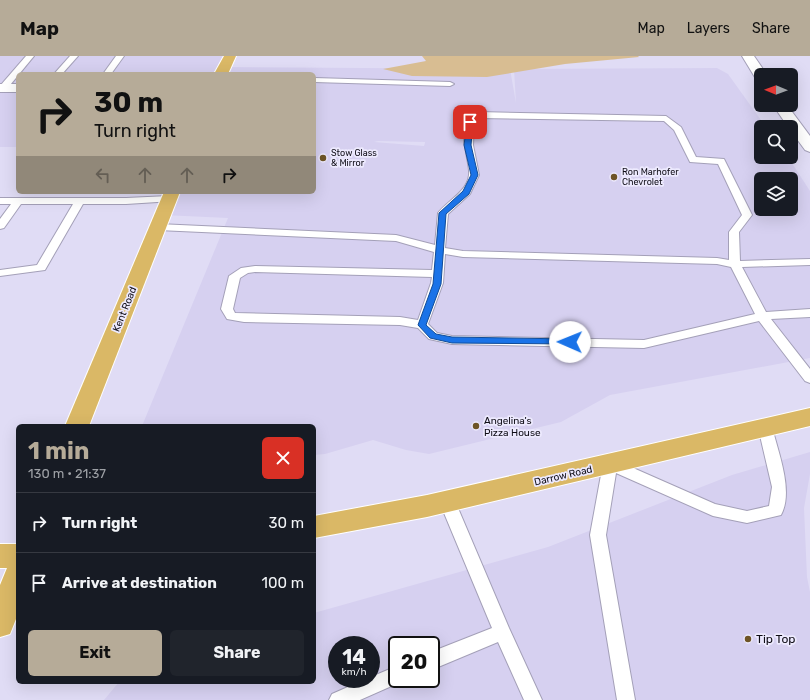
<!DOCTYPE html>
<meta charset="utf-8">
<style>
:root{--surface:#171b24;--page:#20242c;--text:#f1f3f6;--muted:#9ea1a6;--line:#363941;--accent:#b6ab98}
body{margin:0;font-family:Rubik,sans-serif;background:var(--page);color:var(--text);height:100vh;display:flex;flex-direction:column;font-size:15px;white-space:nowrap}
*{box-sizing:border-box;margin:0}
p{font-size:13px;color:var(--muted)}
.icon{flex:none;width:22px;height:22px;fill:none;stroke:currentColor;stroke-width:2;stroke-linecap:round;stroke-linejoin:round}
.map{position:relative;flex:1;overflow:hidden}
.details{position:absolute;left:16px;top:368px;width:300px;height:260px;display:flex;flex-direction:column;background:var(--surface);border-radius:6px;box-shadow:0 4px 16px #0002}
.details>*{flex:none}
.top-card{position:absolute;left:16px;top:16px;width:300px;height:122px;border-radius:6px;box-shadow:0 4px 16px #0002;background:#b6ab98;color:#111;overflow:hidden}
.needle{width:26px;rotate:271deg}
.fabs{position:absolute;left:754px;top:12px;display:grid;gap:8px}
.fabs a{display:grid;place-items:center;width:44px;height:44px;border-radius:6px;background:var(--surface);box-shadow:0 4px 16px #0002;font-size:20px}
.speed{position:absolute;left:328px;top:580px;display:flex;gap:8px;font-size:20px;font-weight:700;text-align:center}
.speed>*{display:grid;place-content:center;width:52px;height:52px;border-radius:50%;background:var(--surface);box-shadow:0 4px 16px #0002;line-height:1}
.speed small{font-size:10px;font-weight:400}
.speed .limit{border:2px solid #111;border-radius:6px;background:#fff;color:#111}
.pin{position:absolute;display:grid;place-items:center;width:34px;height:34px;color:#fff;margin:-17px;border-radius:8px;box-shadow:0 2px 6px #0006}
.me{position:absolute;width:44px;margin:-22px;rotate:271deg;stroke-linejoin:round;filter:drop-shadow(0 0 3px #0008)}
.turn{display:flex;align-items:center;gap:14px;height:84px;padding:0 12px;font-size:18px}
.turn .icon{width:52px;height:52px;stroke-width:2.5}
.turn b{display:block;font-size:28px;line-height:34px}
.lanes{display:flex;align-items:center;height:38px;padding:0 12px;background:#0003;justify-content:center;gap:20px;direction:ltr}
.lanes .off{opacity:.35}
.round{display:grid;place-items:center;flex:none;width:42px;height:42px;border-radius:6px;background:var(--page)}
.head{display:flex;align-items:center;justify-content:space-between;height:68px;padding:0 12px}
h1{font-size:24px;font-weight:700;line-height:30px;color:var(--accent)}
.cta{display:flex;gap:8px;margin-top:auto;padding:8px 12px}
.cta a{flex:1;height:46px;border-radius:6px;background:var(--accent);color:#111;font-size:16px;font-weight:700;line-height:46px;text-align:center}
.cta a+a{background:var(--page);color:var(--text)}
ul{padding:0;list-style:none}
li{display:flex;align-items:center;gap:12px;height:60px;padding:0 12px;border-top:1px solid var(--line)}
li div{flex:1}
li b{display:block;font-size:15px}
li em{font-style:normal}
header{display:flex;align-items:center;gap:24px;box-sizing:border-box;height:56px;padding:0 20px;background:var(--accent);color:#111}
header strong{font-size:19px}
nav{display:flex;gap:22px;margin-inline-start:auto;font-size:14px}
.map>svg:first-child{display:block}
.built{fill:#d6d0f0;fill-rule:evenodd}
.green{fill:#d8bd92}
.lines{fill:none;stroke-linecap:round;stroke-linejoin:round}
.lane-casing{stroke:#a4a0b8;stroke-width:2}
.street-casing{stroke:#a4a0b8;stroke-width:2}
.primary-casing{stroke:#fff;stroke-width:2}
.lane{fill:#fff;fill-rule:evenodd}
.street{fill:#fff;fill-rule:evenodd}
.primary{fill:#dab866;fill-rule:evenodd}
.route{fill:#1a73e8;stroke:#114b97}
.poi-dot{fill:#6e5426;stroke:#edeafe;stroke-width:1.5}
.labels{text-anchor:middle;stroke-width:3.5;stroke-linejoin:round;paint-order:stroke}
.far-poi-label{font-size:9px;fill:#0f0d16;stroke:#edeafe;text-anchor:start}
.street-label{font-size:10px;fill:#0f0d16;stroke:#edeafe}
.poi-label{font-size:10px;fill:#0f0d16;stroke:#edeafe;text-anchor:start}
.near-poi-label{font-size:12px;fill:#0f0d16;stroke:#edeafe;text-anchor:start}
</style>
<header>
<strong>Map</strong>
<nav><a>Map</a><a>Layers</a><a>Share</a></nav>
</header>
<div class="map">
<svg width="810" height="644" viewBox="0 0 810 644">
<rect width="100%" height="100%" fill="#e0dcf5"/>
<g class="built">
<path d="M 0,0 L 230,0 L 225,11 L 510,13 L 516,47 L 514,13 L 717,12 L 728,18 L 766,71 L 761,71 L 761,101 L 788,101 L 810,135 L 810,302 L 610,339 L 561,366 L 429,398 L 406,394 L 373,384 L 325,398 L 314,399 L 314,370 L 142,370 L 228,162 L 163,159 L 172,136 L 314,136 L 314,18 L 18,18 L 18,91 L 0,91 ZM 378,85 L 425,86 L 425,87 L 424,90 L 374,86 ZM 761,123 L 791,123 L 791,153 L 761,153 Z"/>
<path d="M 810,396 L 810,418 L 804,452 L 807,521 L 810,536 L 810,644 L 104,644 L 119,626 L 314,626 L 314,557 L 548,491 L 732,419 ZM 337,589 L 371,589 L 371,623 L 337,623 ZM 397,589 L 431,589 L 431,623 L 397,623 Z"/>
</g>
<path class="green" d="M 422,0 L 638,0 L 639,1 L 565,8 L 487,21 L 412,20 L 383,13 L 426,5 Z"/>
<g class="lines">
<defs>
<g id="lane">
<path d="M 26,0 L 34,0 L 6,34 L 0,34 L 0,30 Z"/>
<path d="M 70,0 L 78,0 L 62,18 L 54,18 Z"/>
<path d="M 116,0 L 124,0 L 111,18 L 103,18 Z"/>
<path d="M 314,22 L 450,26 L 454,28 L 450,30 L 314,26 Z"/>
<path d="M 477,56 L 666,60 L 681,71 L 696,101 L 724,103 L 752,159 L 739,176 L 740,205 L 810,203 L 810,209 L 742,211 L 766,256 L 810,253 L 810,261 L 771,263 L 810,313 L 810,327 L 805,325 L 759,265 L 644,292 L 452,288 L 429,283 L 418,272 L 400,269 L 244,266 L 227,263 L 221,253 L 229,220 L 241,212 L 255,210 L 432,214 L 434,196 L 396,185 L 158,174 L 153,171 L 158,168 L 396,179 L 435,189 L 438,157 C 447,145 467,136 469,119 C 471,105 451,63 477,56 ZM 479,62 L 664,65 L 674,74 L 690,106 L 718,108 L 742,159 L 729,176 L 729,204 L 717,202 L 463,195 L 445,192 L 448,158 L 470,138 L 479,119 L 473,89 L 474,67 ZM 445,198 L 463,201 L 717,208 L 731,211 L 755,258 L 644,284 L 452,280 L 437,277 L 428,268 L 443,227 ZM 255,216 L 432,221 L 431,227 L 418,264 L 400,261 L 235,257 L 233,253 L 240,222 L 248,217 Z"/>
<path d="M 169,140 L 173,141 L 174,143 L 173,145 L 126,148 L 83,148 L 45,214 L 0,220 L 0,214 L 37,209 L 73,148 L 21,148 L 4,172 L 0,173 L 0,163 L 11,148 L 0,148 L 0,142 L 126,142 Z"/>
<path d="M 765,366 L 770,367 L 772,371 C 778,396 794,435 781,459 L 747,467 L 713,460 L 616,417 L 606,479 L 635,644 L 617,644 L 590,479 L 603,408 L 605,404 L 610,402 L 615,404 L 715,448 L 747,455 L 769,450 L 772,431 L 758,371 L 760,367 Z"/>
<path d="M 447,439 L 452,441 L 455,445 L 509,572 L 542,644 L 524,644 L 498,586 L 431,614 L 431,596 L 492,572 L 439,445 L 442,441 Z"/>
<path d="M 397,610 L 397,623 L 404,623 L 403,625 L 360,644 L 329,644 L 332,638 L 366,623 L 371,623 L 371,621 Z"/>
</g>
<g id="street">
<path d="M 742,0 L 754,0 L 767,19 L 761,19 L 761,24 L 756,23 Z"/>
<rect x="0" y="28" width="18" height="8"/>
<path d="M 773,49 L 787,49 L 810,80 L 810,96 L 805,94 L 791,75 L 791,71 L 788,71 Z"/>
</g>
<g id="primary">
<path d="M 224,0 L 236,0 L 228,18 L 214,18 Z"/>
<path d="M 164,136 L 180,136 L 89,370 L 65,370 Z"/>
<path d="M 810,352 L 810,370 L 427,461 L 314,482 L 314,460 L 427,439 Z"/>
<path d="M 0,488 L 18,488 L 18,558 L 10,578 L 0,581 L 0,529 L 7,512 L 0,512 Z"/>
</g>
</defs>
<use href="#lane" class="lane-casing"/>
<use href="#street" class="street-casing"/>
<use href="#primary" class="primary-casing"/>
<use href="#lane" class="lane"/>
<use href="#street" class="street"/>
<use href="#primary" class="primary"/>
</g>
<path class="route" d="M 470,64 L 473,66 L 471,89 L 478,119 L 469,138 L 446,158 L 441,228 L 426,269 L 436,278 L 452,281 L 570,283 L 575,286 L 573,288 L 452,287 L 430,282 L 418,269 L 433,228 L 439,157 L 463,135 L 471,119 L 464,89 L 467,66 Z"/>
<g class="poi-dot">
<circle cx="323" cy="102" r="4"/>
<circle cx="614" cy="121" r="4"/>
<circle cx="476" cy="370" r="4"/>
<circle cx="748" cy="583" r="4"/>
</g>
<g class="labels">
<g class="far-poi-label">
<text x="331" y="100">Stow Glass<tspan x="331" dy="10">&amp; Mirror</tspan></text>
<text x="622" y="119">Ron Marhofer<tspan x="622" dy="10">Chevrolet</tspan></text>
</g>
<g class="street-label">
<text transform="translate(124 253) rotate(-68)" y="4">Kent Road</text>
<text transform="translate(563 419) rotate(-13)" y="4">Darrow Road</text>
</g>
<g class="poi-label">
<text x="484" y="368">Angelina's<tspan x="484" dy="12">Pizza House</tspan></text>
</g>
<g class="near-poi-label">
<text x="756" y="587">Tip Top</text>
</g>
</g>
</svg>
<div class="fabs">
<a><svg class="needle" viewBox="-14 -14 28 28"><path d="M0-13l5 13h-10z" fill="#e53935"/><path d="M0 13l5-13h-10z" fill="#9ea1a6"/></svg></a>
<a><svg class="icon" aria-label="search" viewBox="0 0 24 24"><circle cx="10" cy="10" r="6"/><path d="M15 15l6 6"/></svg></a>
<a><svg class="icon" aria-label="layers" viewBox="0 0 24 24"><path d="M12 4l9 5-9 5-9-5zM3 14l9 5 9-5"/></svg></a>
</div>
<div class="speed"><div>14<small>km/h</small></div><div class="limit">20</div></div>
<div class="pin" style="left:470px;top:66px;background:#d93025"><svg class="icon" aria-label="arrive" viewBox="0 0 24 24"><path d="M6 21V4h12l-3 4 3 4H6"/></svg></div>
<svg class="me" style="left:570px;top:286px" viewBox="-20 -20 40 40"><circle r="19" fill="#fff"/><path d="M0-13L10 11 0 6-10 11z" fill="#1a73e8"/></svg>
<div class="top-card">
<div class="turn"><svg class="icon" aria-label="right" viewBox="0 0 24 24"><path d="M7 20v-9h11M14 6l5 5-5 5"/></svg><div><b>30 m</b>Turn right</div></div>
<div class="lanes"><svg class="icon off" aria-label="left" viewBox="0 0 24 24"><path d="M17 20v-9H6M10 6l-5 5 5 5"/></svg><svg class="icon off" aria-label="ahead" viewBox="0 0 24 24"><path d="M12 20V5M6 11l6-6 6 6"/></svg><svg class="icon off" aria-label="ahead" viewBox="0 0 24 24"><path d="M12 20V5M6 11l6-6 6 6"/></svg><svg class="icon" aria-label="right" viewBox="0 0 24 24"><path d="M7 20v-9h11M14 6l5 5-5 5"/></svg></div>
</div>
<section class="details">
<div class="head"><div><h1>1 min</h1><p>130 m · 21:37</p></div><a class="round" style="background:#d93025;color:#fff"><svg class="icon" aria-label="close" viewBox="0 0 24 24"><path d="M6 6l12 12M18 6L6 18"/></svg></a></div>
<ul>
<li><svg class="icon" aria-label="right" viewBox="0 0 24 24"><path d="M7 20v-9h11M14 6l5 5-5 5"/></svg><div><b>Turn right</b></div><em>30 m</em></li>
<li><svg class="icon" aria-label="arrive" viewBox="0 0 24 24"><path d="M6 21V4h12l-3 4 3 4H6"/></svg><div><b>Arrive at destination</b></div><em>100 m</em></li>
</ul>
<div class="cta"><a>Exit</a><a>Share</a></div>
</section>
</div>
